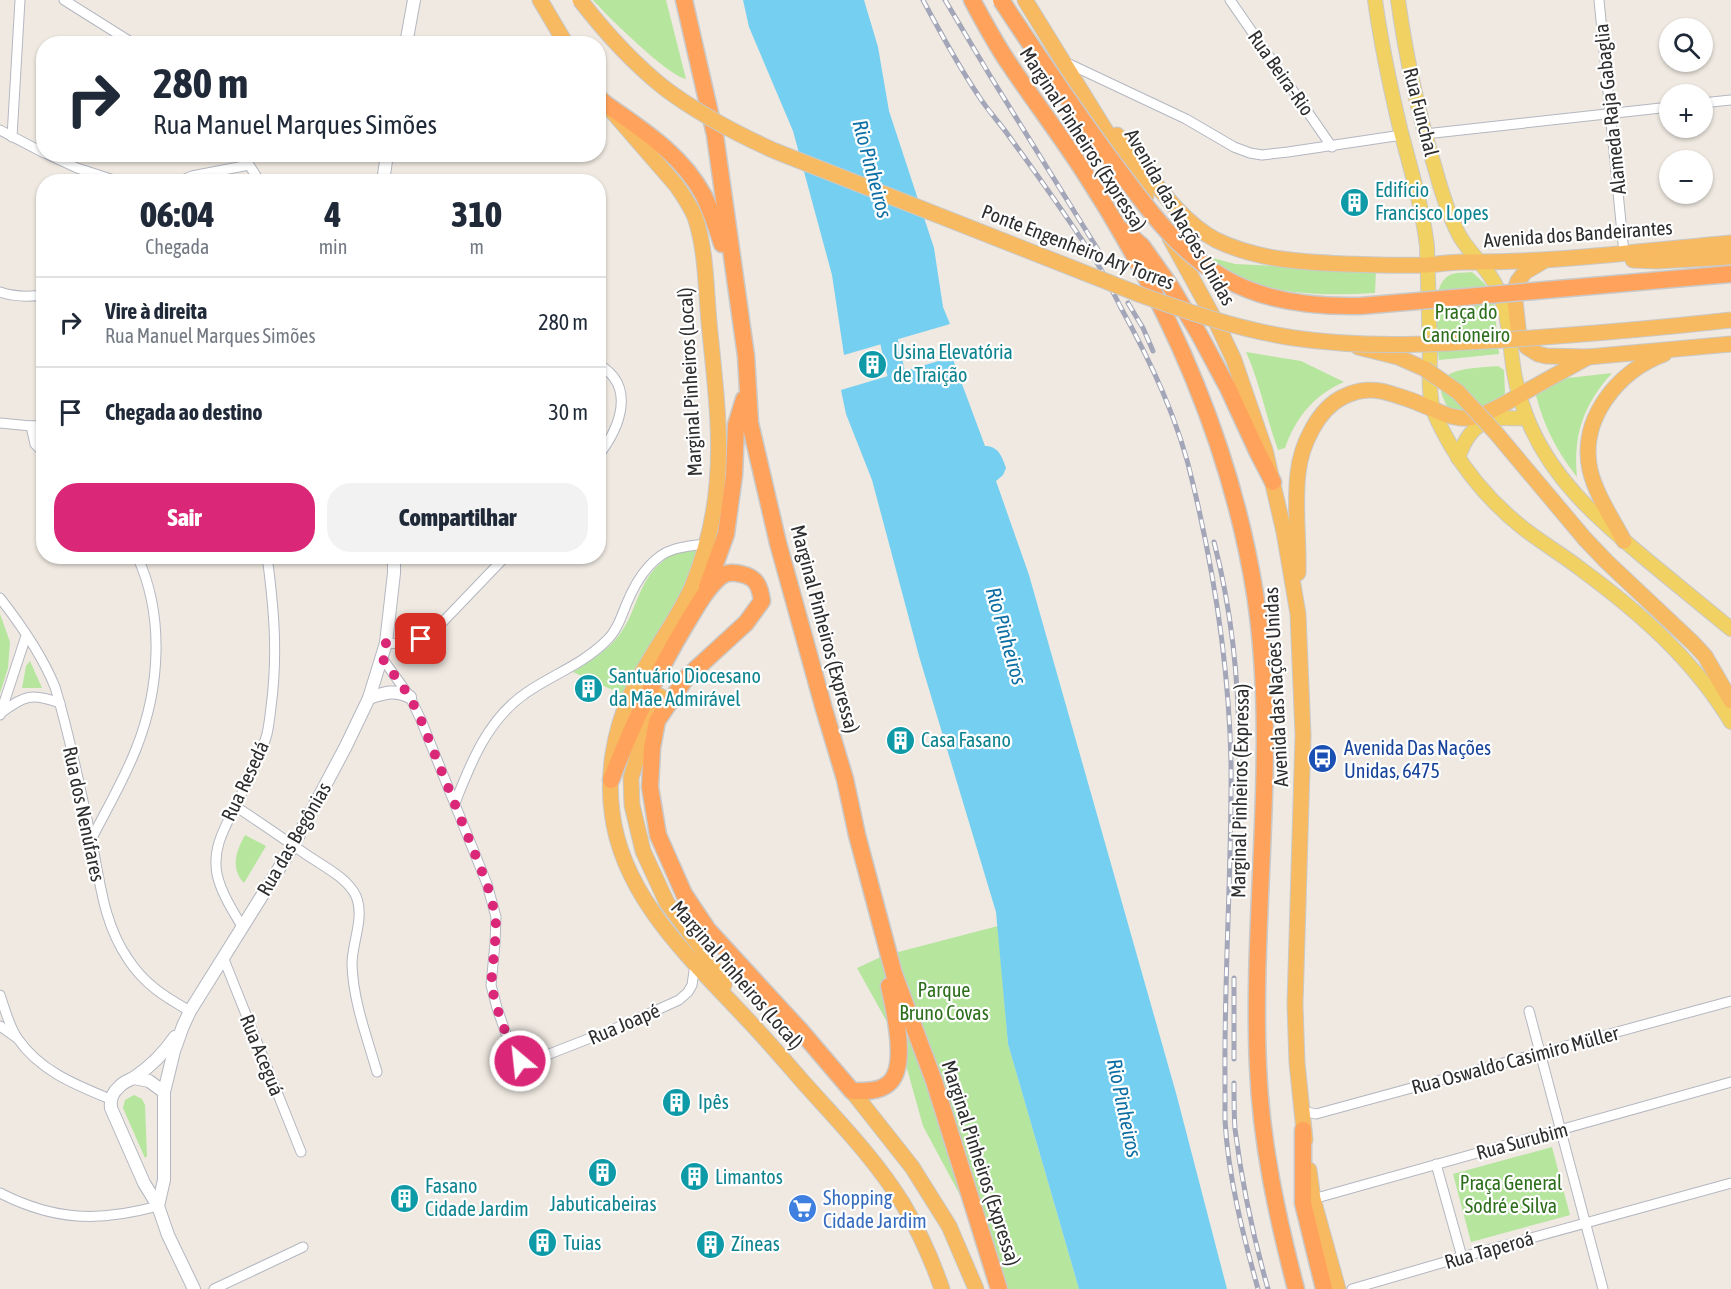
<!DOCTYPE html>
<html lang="pt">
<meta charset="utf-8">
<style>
:root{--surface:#fff;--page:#f2f2f3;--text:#1f2937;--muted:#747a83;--line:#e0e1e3;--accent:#db2777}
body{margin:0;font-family:"Asap Condensed",sans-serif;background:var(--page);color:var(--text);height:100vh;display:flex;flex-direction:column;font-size:22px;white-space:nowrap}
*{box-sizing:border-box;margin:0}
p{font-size:20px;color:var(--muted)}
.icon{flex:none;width:33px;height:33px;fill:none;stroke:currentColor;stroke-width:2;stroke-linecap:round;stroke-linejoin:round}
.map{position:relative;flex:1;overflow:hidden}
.panel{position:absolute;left:36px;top:174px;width:570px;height:390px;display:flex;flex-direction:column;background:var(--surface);border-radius:24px;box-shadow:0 2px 4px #0004}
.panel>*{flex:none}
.hud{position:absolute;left:36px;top:36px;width:570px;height:126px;border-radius:24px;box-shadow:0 2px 4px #0004;background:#fff;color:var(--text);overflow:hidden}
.fabs{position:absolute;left:1659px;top:18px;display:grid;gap:12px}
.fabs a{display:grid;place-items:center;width:54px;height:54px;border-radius:50%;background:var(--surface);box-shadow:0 2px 4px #0004;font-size:30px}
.pin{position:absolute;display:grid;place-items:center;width:51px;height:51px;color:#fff;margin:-26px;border-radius:12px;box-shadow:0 3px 9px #0006}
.me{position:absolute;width:66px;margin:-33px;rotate:332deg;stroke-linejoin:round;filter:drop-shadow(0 0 4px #0008)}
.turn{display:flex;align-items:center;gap:21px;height:126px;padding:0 18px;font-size:27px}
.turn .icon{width:78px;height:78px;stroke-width:2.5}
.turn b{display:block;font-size:42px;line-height:51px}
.eta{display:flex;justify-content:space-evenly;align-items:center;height:102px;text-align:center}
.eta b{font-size:36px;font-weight:800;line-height:42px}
.primary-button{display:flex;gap:12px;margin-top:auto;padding:12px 18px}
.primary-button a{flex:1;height:69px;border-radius:24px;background:var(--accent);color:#fff;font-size:24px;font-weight:800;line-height:69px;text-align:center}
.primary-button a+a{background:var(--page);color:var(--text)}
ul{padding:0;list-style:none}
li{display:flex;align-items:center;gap:18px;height:90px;padding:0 18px;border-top:2px solid var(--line)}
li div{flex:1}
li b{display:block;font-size:22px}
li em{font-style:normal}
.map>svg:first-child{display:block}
.park{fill:#b6e59e}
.water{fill:#75cff0}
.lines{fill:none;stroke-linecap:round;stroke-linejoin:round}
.river{stroke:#75cff0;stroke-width:18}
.minor-casing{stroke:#b4b7c1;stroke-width:11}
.secondary-casing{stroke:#b4b7c1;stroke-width:14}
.primary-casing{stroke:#c9c9c9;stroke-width:16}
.trunk-casing{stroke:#c9c9c9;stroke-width:17}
.motorway-casing{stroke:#c9c9c9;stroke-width:19}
.minor{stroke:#fff;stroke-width:9}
.secondary{stroke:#fff;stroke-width:12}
.primary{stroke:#f2d163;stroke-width:14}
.trunk{stroke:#f8ba60;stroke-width:15}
.motorway{stroke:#ffa35c;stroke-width:16}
.rail-casing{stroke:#a3a6b8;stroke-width:5}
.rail{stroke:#fff;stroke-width:3;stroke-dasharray:9;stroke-linecap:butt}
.trunk-bridge-casing{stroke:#c9c9c9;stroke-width:17;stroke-linecap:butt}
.motorway-bridge-casing{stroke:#c9c9c9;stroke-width:19;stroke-linecap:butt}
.trunk-bridge{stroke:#f8ba60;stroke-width:15}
.motorway-bridge{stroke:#ffa35c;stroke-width:16}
.route{stroke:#db2777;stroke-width:10;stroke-dasharray:0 18}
.labels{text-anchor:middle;stroke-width:4.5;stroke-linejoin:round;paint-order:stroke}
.street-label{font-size:20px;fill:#2e2e2e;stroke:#fff}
.culture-label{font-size:20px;fill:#0d838f;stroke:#fff;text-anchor:start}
.park-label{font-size:20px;fill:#2c6e1b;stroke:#fff}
.transit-label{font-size:20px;fill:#164399;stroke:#fff;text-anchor:start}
.shop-label{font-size:20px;fill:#366cbe;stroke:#fff;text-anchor:start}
.water-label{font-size:21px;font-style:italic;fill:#0d6fa3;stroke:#fff}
</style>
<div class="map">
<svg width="1731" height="1289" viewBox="0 0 1731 1289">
<rect width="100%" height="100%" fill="#efe9e1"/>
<g class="park">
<path d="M 593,0 L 666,0 L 686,79 C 668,76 607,16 593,0 Z"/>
<path d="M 1205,256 L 1235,264 L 1376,271 L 1375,293 C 1326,296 1273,296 1229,272 C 1221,267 1213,261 1205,256 Z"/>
<path d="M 1472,272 L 1485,284 L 1494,303 L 1499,354 L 1439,360 C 1438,339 1427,283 1452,274 C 1458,272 1466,273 1472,272 Z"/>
<path d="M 1246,352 L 1301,361 L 1344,382 C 1314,395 1296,417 1285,448 L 1278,450 C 1266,417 1260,383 1246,352 Z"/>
<path d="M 1498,366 L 1504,370 L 1505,393 L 1498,401 L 1463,413 L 1449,410 C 1446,404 1442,397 1441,391 C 1436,366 1483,368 1498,366 Z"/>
<path d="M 1612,373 C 1584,404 1573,434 1577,477 C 1554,448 1540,418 1533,382 Z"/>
<path d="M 691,549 L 699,552 L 683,590 L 624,695 L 573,672 C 590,661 608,651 620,634 C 637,611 638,581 662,562 C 665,559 669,555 673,553 C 678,551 685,550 691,549 Z"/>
<path d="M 0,614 L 10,642 L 8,668 L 0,693 Z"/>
<path d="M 30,661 L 42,688 L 22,688 L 26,666 Z"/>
<path d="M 245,835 L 266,846 L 244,883 C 230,868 236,851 245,835 Z"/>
<path d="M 998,926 L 1008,1044 L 1079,1289 L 1008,1289 L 983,1238 L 923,1126 L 901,1047 L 857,968 L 883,956 Z"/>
<path d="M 134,1095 L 142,1099 L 145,1105 L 147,1156 L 145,1158 L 123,1108 L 125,1100 Z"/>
<path d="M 1552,1147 L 1570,1215 L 1471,1242 L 1453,1174 Z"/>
</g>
<g class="water">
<path d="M 743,0 L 864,0 L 878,47 L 889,111 L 934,248 L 943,307 L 950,324 L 844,355 L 832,275 L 793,131 L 749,27 Z"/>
<path d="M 952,357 L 985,446 C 998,446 1002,456 1006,468 L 1003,475 L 996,481 L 1029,575 L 1176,1093 L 1227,1289 L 1079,1289 L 1008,1044 L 996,912 L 919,656 L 872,480 L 846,414 L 841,390 Z"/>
</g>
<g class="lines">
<path class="river" d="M 884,319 L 896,373 L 905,397"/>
<defs>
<g id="minor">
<path d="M 64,0 L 134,44"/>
<path d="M 1230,0 L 1332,147"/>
<path d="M 1599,0 L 1624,253"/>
<path d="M 1065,62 L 1186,119 L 1234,147 L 1250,153 L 1262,155 L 1288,152 L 1402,135"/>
<path d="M 1702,103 L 1731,100"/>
<path d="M 0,130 L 44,153"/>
<path d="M 1425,134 L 1670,107"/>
<path d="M 12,137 L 20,0"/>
<path d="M 47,154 L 77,168 L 120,182"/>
<path d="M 242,154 L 260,182"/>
<path d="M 178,182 L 192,176 L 249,165"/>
<path d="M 0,292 C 14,297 28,297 44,295"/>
<path d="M 598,364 C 637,386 620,428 598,456"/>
<path d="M 0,423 L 31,426 L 44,425"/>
<path d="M 31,426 L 35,444 L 44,453"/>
<path d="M 0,598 C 21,625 42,655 55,687 C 70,736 80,788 91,838 C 100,880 103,923 128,959 C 144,984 165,997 190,1011"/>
<path d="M 386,643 C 408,645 420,641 437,628 L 506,556"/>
<path d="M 382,658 L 410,697 L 421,720 L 487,884 L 496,917 L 495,943 L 491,985 L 497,1008 L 506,1034 L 520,1061 L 525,1064 L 529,1062 L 626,1024 L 679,1000 L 688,992 L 692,985 L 695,964"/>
<path d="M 1,713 C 24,695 32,693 60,703"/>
<path d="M 0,715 L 26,636"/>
<path d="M 455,803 C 471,762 488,719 526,693 C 552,675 583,664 606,641 C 616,632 621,618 626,605 C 635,583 650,556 675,549 C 685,546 696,545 707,544"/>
<path d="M 235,806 C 258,821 281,837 304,853 C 321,865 347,877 356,896 C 365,918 352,942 352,964 C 353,1001 367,1037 377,1072"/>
<path d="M 91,840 C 106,810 124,780 136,749 C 160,689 165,616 137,556"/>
<path d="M 243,928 C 233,911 221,893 217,874 C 212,848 225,827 236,805 C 247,782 260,759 267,734 C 269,725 270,716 271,707 C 278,655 274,608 267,556"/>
<path d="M 223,957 L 301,1152"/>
<path d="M 0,995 C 5,1009 9,1027 18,1039 C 40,1071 76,1085 110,1099"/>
<path d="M 1529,1011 L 1603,1289"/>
<path d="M 0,1026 L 17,1038"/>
<path d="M 1302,1106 L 1307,1112 L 1316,1114 L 1731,1001"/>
<path d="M 1436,1164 L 1462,1257"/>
<path d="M 0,1193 C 55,1221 99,1222 158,1206"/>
<path d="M 1313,1199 L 1731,1082"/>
<path d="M 214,1289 L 303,1247"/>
<path d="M 1352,1289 L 1462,1257 L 1731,1183"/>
</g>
<g id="secondary">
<path d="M 406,44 L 414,0"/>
<path d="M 383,182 L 387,154"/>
<path d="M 369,698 C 384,693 395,689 410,697"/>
<path d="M 175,1037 C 164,1053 151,1066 135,1077 C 130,1080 123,1082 119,1087 C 112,1093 110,1099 111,1108 L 144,1183 L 158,1206 L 168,1235 L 194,1289"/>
<path d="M 134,1078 L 149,1081 L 164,1092"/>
<path d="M 158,1206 L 164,1180 L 164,1092 L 174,1051 L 183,1026 L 190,1011 L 293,846 L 346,746 L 369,698 L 386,643 L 394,573 L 394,556"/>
</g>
<g id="primary">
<path d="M 1375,0 C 1381,43 1390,86 1400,128 C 1410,167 1422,205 1427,246 C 1428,281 1429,315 1430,350 C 1430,369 1428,391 1433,409 C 1437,422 1445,435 1451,446 C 1470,478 1494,505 1523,528 C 1542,543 1563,555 1582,570 C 1639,612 1694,660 1731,722"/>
<path d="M 1398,0 C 1406,57 1418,113 1435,168 C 1441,190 1448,213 1458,233 C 1468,253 1488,267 1497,288 C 1508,311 1509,334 1512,358 C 1514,378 1519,397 1526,415 C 1549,477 1598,519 1647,560 C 1675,583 1703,606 1731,629"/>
<path d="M 1458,458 C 1464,441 1473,424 1493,419 C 1503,417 1516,419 1527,418"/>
</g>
<g id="trunk">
<path d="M 540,0 L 566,44"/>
<path d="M 1025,0 L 1146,196"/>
<path d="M 598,95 L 676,185 C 683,195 690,205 695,217 C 706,249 706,289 709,322 C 714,375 722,431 717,484 C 714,519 705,555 692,587 C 675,625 647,658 630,696 C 614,732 607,773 612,812 C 622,897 691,959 746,1018 C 766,1039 785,1061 804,1083 C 839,1122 876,1160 903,1204 C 919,1231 932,1260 942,1289"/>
<path d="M 1117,135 C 1148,170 1174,218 1216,240 C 1257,260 1301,262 1345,264 C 1373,265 1400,266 1427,265 C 1439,264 1451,262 1463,262 C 1554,263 1641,251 1731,243"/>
<path d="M 1170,238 L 1216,322 L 1234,360 L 1258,430 L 1265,450 L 1284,532 L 1298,614 L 1303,735 L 1295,1005 L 1297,1063 L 1305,1140"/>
<path d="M 1633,260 L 1656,261 L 1731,257"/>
<path d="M 1542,262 L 1525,272 L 1518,281 L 1514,292 L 1519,336 L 1527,347 L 1538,354 L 1546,356 L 1588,357 L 1731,344"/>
<path d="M 1358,347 L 1398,357 L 1425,369"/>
<path d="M 1585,539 L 1607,562 L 1693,643 L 1705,656 L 1731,701"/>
<path d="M 1624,541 C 1612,518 1596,495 1590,470 C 1579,419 1618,371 1664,354"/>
<path d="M 1298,573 C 1299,540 1294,506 1298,473 C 1301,445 1318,409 1343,397 C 1358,389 1376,388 1392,394 C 1401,397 1410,399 1418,403 C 1437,410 1454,422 1475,417 C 1490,413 1506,403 1520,395 C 1542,382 1565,370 1588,357"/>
<path d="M 660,696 L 650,714 L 631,778 L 632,805 L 643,851 L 667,903 L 701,948 L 724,985"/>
<path d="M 852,1091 L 912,1167 L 949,1226 L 976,1289"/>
<path d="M 1309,1170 L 1313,1199 L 1338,1289"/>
</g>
<g id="motorway">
<path d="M 684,0 L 715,135 L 746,356 L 750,423 L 778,543 L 824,709 L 845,779 L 857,835 L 894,974 L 934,1081 L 999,1289"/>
<path d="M 972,0 C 984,22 996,45 1010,65 C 1034,101 1061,136 1084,172 C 1167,300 1231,443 1255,594 C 1279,751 1251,909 1258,1067 C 1261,1142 1277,1216 1296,1289"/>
<path d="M 603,102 C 641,129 681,153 704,196 C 711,211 717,228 722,244"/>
<path d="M 1125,231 L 1142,246 L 1171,287 L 1199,334 L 1228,388 L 1258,453 L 1273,482"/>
<path d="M 707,587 L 726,534 L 734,475 L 736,425 L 744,399"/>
<path d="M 611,780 C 632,726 655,676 685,626 C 695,610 705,590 720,577 C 726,572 734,572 741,574 C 757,577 760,587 762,601 L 746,623 L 686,678 L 657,721 L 652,748 L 650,787 L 658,835 L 684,894 L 708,930 L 800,1030 L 852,1091 C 864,1091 878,1092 888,1084 C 909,1068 894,1008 889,986"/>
<path d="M 1303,1130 L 1303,1203 L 1324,1289"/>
</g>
</defs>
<use href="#minor" class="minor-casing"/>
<use href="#secondary" class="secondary-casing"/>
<use href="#primary" class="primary-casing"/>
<use href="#trunk" class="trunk-casing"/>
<use href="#motorway" class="motorway-casing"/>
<use href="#minor" class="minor"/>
<use href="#secondary" class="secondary"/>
<use href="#primary" class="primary"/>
<use href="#trunk" class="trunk"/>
<use href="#motorway" class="motorway"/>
<defs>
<g id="rail">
<path d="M 923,0 C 940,32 958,65 978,95 C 988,111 1001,124 1011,139 C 1038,176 1065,214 1090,252 C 1102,269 1111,288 1120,306 C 1151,362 1179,421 1193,484 C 1215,576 1229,668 1231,763 C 1232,868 1224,974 1225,1079 C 1225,1093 1225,1107 1225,1120 C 1228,1176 1243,1235 1258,1289"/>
<path d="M 945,0 L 989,74 L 1100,253"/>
<path d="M 1128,303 L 1143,328 L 1153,351"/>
<path d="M 1214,542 C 1233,615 1240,692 1239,768"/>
<path d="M 1234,1059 L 1234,978"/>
<path d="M 1234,1083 C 1234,1098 1234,1114 1235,1129 C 1242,1184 1253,1236 1268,1289"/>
</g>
</defs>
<use href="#rail" class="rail-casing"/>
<use href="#rail" class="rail"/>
<defs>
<g id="trunk-bridge">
<path d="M 580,0 C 604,31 632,62 663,87 C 696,112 737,134 775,151 L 1141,295 C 1191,313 1241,330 1294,338 C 1368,349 1443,344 1517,339 C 1589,334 1660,328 1731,320"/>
<path d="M 1425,369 L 1458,392 L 1496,433 L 1585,539"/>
</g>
<path id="motorway-bridge" d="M 1001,0 C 1036,53 1072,106 1109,157 C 1143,202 1174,249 1224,278 C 1265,302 1314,307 1360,306 L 1731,274"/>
</defs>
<use href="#trunk-bridge" class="trunk-bridge-casing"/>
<use href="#motorway-bridge" class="motorway-bridge-casing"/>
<use href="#trunk-bridge" class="trunk-bridge"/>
<use href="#motorway-bridge" class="motorway-bridge"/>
</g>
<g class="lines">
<path class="route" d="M 421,639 L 402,644 L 386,643 L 382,658 L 410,697 L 421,720 L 487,884 L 496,917 L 495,944 L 491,985 L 497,1008 L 506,1034 L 520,1061"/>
</g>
<defs>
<symbol id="building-disc" viewBox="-11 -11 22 22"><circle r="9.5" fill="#0f9aa8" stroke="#fff"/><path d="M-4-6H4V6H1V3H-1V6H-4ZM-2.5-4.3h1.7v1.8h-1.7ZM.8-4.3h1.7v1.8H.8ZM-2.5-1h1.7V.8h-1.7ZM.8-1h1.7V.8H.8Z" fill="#fff"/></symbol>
<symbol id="bus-disc" viewBox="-11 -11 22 22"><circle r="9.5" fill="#1a4fb4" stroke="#fff"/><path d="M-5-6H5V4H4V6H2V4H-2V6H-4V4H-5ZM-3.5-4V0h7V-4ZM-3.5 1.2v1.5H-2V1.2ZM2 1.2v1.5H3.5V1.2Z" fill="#fff"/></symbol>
<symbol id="supermarket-disc" viewBox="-11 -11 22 22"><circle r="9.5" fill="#3f7fe0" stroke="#fff"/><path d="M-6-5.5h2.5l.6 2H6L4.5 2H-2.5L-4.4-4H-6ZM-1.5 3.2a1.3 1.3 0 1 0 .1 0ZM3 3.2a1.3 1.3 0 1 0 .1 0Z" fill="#fff"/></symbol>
</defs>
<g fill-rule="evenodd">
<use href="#building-disc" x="1338" y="186" width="33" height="33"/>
<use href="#building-disc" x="856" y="348" width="33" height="33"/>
<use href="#building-disc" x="572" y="672" width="33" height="33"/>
<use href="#building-disc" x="884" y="724" width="33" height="33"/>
<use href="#bus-disc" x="1306" y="742" width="33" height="33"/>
<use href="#building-disc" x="660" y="1086" width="33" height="33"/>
<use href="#building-disc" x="586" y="1156" width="33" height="33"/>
<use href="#building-disc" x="678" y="1160" width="33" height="33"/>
<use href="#building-disc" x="388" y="1182" width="33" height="33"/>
<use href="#supermarket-disc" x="786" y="1192" width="33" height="33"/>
<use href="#building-disc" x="526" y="1226" width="33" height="33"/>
<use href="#building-disc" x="694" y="1228" width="33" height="33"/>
</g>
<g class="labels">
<g class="street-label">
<text transform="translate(1281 73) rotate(55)" y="7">Rua Beira-Rio</text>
<text transform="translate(1610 109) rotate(-96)" y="7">Alameda Raja Gabaglia</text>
<text transform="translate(1421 112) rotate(76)" y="7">Rua Funchal</text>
<text transform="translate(1083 139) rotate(57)" y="7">Marginal Pinheiros (Expressa)</text>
<text transform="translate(1180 217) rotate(60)" y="7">Avenida das Nações Unidas</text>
<text transform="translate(1578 234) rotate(-4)" y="7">Avenida dos Bandeirantes</text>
<text transform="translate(1078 247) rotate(21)" y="7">Ponte Engenheiro Ary Torres</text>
<text transform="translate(690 382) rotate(-93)" y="7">Marginal Pinheiros (Local)</text>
<text transform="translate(825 629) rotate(75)" y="7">Marginal Pinheiros (Expressa)</text>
<text transform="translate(1276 687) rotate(-93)" y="7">Avenida das Nações Unidas</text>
<text transform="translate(245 781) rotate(-65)" y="7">Rua Resedá</text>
<text transform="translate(1240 791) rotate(-89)" y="7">Marginal Pinheiros (Expressa)</text>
<text transform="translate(84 814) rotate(78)" y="7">Rua dos Nenúfares</text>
<text transform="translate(294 839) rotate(-60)" y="7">Rua das Begônias</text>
<text transform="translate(737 975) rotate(49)" y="7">Marginal Pinheiros (Local)</text>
<text transform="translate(624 1024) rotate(-23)" y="7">Rua Joapé</text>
<text transform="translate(262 1055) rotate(68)" y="7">Rua Aceguá</text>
<text transform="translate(1515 1060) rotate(-15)" y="7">Rua Oswaldo Casimiro Müller</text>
<text transform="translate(1522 1141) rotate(-15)" y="7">Rua Surubim</text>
<text transform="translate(981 1163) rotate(72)" y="7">Marginal Pinheiros (Expressa)</text>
<text transform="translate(1489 1250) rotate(-16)" y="7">Rua Taperoá</text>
</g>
<g class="culture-label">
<text x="1375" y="197">Edifício<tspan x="1375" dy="23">Francisco Lopes</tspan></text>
<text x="893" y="359">Usina Elevatória<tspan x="893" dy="23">de Traição</tspan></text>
<text x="609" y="683">Santuário Diocesano<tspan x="609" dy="23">da Mãe Admirável</tspan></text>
<text x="921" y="747">Casa Fasano</text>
<text x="698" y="1109">Ipês</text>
<text x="715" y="1184">Limantos</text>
<text x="425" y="1193">Fasano<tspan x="425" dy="23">Cidade Jardim</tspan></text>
<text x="603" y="1211" text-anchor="middle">Jabuticabeiras</text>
<text x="563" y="1250">Tuias</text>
<text x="731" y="1251">Zíneas</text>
</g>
<g class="park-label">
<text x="1466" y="319">Praça do<tspan x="1466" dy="23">Cancioneiro</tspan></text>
<text x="944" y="997">Parque<tspan x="944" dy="23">Bruno Covas</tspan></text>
<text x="1511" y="1190">Praça General<tspan x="1511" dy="23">Sodré e Silva</tspan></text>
</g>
<g class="transit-label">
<text x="1344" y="755">Avenida Das Nações<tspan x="1344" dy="23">Unidas, 6475</tspan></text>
</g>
<g class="shop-label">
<text x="823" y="1205">Shopping<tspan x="823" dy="23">Cidade Jardim</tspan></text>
</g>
<g class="water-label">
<text transform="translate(872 169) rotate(75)" y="7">Rio Pinheiros</text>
<text transform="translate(1006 636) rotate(74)" y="7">Rio Pinheiros</text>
<text transform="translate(1124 1108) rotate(78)" y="7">Rio Pinheiros</text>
</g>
</g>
</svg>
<div class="fabs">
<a><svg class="icon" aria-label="search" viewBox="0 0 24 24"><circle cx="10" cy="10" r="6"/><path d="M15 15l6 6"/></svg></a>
<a>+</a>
<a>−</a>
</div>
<div class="pin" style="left:421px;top:639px;background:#d93025"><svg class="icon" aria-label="arrive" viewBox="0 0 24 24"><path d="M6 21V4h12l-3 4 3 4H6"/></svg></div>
<svg class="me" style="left:520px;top:1061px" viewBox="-20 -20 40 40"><circle r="17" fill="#db2777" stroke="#fff" stroke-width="3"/><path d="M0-11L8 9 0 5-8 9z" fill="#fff"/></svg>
<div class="hud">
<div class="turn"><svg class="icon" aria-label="right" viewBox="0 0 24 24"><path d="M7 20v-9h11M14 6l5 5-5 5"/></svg><div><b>280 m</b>Rua Manuel Marques Simões</div></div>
</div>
<section class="panel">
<div class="eta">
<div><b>06:04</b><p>Chegada</p></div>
<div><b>4</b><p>min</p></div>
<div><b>310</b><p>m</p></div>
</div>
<ul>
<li><svg class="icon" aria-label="right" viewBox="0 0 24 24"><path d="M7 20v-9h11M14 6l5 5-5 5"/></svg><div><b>Vire à direita</b><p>Rua Manuel Marques Simões</p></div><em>280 m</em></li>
<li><svg class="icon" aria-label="arrive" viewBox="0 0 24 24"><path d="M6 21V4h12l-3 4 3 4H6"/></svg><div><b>Chegada ao destino</b></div><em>30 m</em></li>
</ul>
<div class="primary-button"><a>Sair</a><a>Compartilhar</a></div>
</section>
</div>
